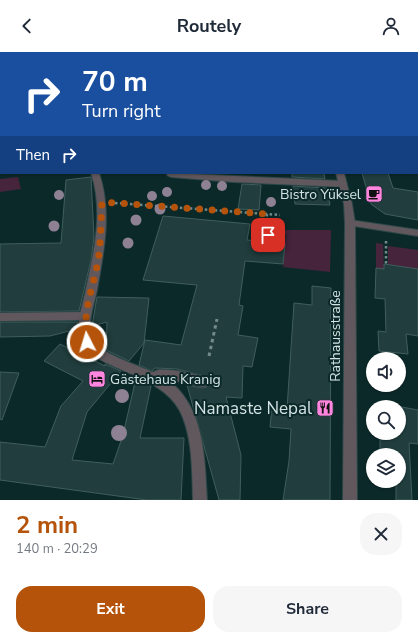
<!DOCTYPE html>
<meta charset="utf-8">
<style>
:root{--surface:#fff;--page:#f6f6f7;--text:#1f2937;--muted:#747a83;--accent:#b45309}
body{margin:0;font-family:"Nunito Sans",sans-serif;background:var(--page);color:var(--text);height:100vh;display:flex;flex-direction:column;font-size:15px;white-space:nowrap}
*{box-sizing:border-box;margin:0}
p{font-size:13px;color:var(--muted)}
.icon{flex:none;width:22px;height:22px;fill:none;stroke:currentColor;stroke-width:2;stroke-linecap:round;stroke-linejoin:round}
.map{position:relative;height:448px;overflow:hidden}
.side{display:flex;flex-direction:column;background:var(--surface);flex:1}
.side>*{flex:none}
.banner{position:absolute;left:0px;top:0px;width:418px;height:122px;box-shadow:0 1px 3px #0004;background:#1a4fa0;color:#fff;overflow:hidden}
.tools{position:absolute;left:366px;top:300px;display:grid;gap:8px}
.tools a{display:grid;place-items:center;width:40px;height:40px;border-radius:50%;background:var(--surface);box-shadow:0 1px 3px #0004;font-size:20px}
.pin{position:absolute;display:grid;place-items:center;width:34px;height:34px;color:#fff;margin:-17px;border-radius:8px;box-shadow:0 2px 6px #0006}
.me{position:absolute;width:44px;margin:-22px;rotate:355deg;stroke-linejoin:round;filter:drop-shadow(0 0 3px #0008)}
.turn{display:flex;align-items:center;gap:14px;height:84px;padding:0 16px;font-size:18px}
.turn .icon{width:52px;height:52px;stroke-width:2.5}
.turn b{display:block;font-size:28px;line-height:34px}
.then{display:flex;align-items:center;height:38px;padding:0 16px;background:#0003;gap:8px;font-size:15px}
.round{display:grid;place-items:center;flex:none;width:42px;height:42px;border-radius:16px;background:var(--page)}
.headline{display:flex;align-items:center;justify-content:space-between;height:68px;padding:0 16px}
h1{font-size:24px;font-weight:700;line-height:30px;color:var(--accent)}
.cta{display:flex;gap:8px;margin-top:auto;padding:8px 16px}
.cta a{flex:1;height:46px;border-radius:16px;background:var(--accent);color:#fff;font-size:16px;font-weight:700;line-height:46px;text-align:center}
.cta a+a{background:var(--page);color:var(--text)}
header{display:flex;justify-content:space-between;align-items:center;height:52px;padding:0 16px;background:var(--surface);font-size:18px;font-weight:700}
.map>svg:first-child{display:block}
.green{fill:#45243c}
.building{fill:#213d3d;stroke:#415e5e}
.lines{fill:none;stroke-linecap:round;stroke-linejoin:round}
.service-casing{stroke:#2c4747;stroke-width:2}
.minor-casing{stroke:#2c4747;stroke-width:2}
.tertiary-casing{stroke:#2c4747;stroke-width:2}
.path-far1{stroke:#748a8a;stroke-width:2.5;stroke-dasharray:2.5 2.5;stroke-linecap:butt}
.path{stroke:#748a8a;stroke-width:3;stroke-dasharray:3.5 3.5;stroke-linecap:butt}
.service{fill:#61585e;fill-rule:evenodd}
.minor{fill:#61585e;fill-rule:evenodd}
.tertiary{fill:#61585e;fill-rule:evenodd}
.tree{fill:#8e8193}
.route{stroke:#b45309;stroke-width:7;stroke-dasharray:0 12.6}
.labels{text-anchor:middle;stroke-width:4;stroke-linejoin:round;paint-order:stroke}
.poi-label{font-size:14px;fill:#d3e3e3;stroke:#0c2929;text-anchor:end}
.street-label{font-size:14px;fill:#d3e3e3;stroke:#0c2929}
.near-poi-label{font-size:17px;fill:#d3e3e3;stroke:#0c2929;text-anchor:end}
</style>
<header><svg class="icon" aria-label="back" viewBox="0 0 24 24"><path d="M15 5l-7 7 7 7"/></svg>Routely<svg class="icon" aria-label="person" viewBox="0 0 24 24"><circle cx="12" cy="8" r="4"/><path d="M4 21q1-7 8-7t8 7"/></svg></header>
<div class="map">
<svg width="418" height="448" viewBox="0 0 418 448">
<rect width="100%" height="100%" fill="#0c2929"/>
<g class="green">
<path d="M 18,125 L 21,137 L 0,140 L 0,127 Z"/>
<path d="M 279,169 L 280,178 L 331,178 L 330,220 L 283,215 L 286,183 L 275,183 L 272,180 L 274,170 Z"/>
<path d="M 376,191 L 383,192 L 384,217 L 376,216 Z"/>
<path d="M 388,194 L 418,198 L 418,217 L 388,213 Z"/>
</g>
<g class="building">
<path d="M 292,121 L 324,121 L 325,127 L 292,125 Z"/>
<path d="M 362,121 L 388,121 L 393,136 L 418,140 L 418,168 L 385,162 L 371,152 Z"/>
<path d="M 91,125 L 94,185 L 91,208 L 79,259 L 0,260 L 0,192 L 61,191 L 66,128 Z"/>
<path d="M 242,132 L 261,133 L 259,158 L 238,157 Z"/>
<path d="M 293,134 L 327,136 L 330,153 L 295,152 Z"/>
<path d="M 163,164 L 250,172 L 247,188 L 285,192 L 283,212 L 245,209 L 239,253 L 243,254 L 238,283 L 258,286 L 252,315 L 243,314 L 242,346 L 226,345 L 241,403 L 240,448 L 219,448 L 187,333 L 203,336 L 207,335 L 210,331 L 208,325 L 177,317 L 155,316 L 152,319 L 139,313 L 145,288 L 181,293 L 197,233 L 143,228 Z"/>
<path d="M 384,212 L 418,217 L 418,284 L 406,282 L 408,302 L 379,299 L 378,279 L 386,280 L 385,247 L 375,246 L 376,216 L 384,217 Z"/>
<path d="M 312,234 L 331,236 L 330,448 L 283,448 L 289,409 L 291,377 L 270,375 L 272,355 L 287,357 L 294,251 L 312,253 Z"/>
<path d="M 97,245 L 149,246 L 144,291 L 129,309 L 106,298 L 107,270 L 92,274 Z"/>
<path d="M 0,270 L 78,270 L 77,277 L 50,284 L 0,285 Z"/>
<path d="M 60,292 L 105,314 L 105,312 L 121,319 L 87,360 L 72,408 L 113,412 L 123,383 L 136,326 L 151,334 L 140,386 L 184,386 L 181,448 L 147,448 L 0,428 L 0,390 L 45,395 L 61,354 L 83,329 L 44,309 Z"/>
<path d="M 0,320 L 19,321 L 2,368 L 0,367 Z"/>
<path d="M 380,351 L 418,358 L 418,392 L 409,391 L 412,448 L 396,448 L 396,429 L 399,429 L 399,403 L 380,402 L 380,381 L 399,381 L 399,355 L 380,355 Z"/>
</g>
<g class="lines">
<defs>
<g id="service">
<path d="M 168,121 L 343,129 L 347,132 L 343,135 L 233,130 L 171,125 L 167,123 Z"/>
<path d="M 86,260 L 90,261 L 91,264 L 90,267 L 86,268 L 0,269 L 0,261 Z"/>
<path d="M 158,318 C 174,317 192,321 207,326 L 209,330 L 207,334 L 203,335 L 171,328 L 152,330 L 148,328 L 146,325 L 148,322 Z"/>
</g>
<g id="minor">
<rect x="52" y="0" width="6" height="1"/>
<rect x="417" y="1" width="1" height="4"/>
<rect x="0" y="34" width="1" height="4"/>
<path d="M 91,121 L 99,121 C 112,159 104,199 97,238 C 94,253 87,270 92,286 C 98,302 139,313 154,321 C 165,326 176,333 183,343 C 205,372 205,414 207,448 L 193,448 C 192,420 193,385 180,359 C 159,319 93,319 81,288 C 75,272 83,253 86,237 C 94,199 104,159 91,121 Z"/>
<path d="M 350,168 L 418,178 L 418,184 L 347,173 L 345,171 Z"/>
</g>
<g id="tertiary">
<rect x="304" y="0" width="6" height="1"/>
<path d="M 336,121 L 344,121 L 352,152 L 355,171 L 357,448 L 343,448 L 345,171 L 344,152 Z"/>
</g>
</defs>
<use href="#service" class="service-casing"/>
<use href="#minor" class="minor-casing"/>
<use href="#tertiary" class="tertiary-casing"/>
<g class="path-far1">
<path d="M 115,151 L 280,163"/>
<path d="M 267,162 L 265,180 L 273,185 L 285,187"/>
<path d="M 386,189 L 386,213"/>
</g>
<path class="path" d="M 209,304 L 217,267"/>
<use href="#service" class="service"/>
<use href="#minor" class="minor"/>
<use href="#tertiary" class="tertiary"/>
</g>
<g class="tree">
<circle cx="206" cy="133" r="5"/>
<circle cx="222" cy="134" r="5"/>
<circle cx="167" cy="140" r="5"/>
<circle cx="59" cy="143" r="5"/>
<circle cx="152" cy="144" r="5"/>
<circle cx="271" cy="150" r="5"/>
<circle cx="160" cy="157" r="5.5"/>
<circle cx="136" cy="168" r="5.5"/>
<circle cx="54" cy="174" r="5.5"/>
<circle cx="128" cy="191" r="5.5"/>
<circle cx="122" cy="344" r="7"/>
<circle cx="119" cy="381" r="8"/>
</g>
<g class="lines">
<path class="route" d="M 87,290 C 81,260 95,232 99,202 C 101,185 101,167 102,150 L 267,162 L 264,177 L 268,183"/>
</g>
<defs>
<symbol id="cafe-square" viewBox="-11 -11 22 22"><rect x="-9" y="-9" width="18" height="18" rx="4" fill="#ff85de" stroke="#0c2929"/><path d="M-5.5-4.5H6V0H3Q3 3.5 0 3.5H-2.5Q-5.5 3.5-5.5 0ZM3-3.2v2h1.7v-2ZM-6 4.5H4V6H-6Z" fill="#111"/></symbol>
<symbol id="hotel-square" viewBox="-11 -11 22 22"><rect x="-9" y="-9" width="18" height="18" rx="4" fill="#ff85de" stroke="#0c2929"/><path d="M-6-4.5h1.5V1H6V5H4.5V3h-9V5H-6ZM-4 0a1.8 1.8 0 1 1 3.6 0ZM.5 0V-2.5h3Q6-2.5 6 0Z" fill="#111"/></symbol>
<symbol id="restaurant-square" viewBox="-11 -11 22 22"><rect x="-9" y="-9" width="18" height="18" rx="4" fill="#ff85de" stroke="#0c2929"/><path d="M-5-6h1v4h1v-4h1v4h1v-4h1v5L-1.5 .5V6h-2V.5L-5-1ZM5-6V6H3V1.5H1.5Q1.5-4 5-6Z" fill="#111"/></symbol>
</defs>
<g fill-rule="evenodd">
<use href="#cafe-square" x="364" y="132" width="20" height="20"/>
<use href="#hotel-square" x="87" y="317" width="20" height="20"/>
<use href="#restaurant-square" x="315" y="346" width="20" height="20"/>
</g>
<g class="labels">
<g class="poi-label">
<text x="361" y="147">Bistro Yüksel</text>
<text x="110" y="332" text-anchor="start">Gästehaus Kranig</text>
</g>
<g class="street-label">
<text transform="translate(335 284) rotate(-90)" y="5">Rathausstraße</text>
</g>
<g class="near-poi-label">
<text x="312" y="362">Namaste Nepal</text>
</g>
</g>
</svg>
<div class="tools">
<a><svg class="icon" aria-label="sound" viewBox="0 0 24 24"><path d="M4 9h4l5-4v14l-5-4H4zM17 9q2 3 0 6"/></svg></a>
<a><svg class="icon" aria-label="search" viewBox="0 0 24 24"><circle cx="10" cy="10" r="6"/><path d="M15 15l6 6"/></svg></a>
<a><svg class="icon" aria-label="layers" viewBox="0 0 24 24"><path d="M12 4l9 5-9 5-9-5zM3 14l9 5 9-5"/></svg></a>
</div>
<div class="pin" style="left:268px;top:183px;background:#d93025"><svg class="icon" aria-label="arrive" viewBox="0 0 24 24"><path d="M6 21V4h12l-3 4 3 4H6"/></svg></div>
<svg class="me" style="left:87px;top:290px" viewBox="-20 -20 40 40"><circle r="17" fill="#b45309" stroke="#fff" stroke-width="3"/><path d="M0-11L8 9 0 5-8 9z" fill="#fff"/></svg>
<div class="banner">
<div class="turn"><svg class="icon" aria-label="right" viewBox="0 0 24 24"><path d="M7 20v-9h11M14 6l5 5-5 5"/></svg><div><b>70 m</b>Turn right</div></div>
<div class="then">Then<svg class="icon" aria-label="right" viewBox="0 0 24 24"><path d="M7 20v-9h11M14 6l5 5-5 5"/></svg></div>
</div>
</div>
<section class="side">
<div class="headline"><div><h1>2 min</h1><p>140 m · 20:29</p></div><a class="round"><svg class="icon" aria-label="close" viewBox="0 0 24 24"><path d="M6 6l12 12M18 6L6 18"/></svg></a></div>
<div class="cta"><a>Exit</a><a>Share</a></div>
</section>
